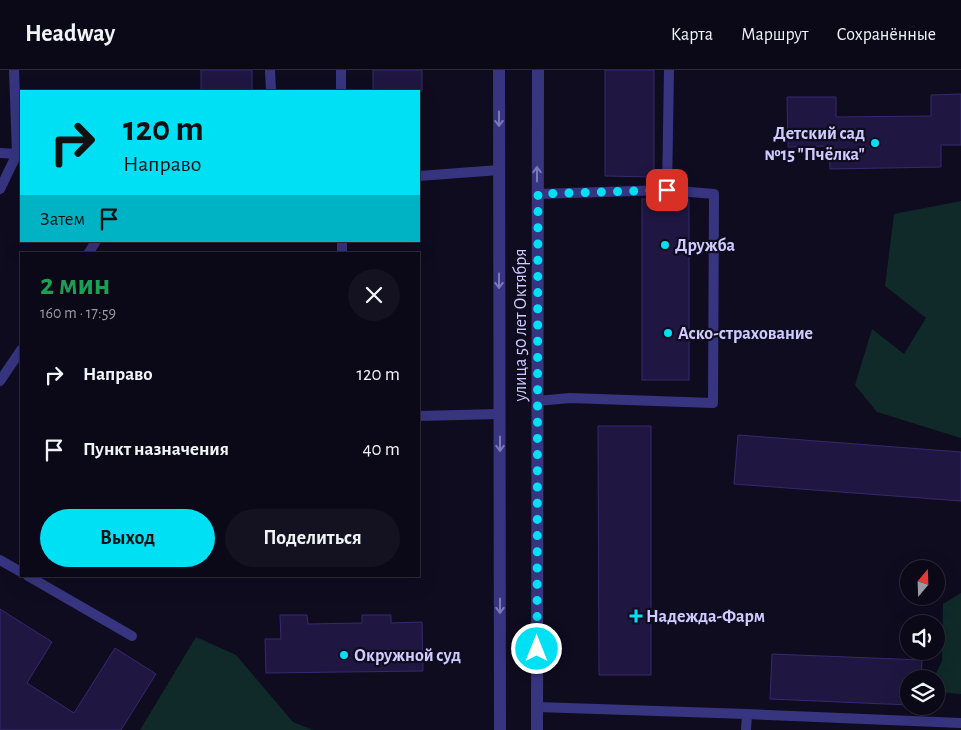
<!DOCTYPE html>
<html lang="ru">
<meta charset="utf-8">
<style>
:root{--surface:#0b0918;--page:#141221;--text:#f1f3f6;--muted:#9a9aa2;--line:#2b2a37;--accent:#00e0f5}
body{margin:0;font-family:"Alegreya Sans",sans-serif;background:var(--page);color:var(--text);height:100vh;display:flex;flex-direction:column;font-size:19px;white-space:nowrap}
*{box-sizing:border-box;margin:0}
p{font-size:16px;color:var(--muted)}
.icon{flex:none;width:28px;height:28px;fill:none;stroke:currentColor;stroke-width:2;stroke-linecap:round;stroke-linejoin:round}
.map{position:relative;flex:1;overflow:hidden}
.details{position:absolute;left:20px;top:182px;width:400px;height:325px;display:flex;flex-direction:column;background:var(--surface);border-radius:0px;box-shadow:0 5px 20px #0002,0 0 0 1px var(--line)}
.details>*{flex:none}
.top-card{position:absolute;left:20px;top:20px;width:400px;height:152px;border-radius:0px;box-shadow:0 5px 20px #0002,0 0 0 1px var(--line);background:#00e0f5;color:#111;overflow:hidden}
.needle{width:32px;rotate:19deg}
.fabs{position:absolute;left:900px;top:490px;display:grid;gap:10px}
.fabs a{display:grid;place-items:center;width:45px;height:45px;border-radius:50%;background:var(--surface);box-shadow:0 5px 20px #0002,0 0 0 1px var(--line);font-size:25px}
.pin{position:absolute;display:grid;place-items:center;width:42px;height:42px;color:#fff;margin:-21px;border-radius:10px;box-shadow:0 2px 8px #0006}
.me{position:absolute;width:55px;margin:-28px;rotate:0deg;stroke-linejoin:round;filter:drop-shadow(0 0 4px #0008)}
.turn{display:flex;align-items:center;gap:18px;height:105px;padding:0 20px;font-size:22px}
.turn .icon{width:65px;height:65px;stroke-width:2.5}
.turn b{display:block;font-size:35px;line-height:42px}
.then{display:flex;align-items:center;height:48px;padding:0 20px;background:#0003;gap:10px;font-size:19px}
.round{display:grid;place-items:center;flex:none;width:52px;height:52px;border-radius:26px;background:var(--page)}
.head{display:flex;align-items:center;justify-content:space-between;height:85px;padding:0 20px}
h1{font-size:30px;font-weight:700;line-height:38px;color:#1e9e55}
.action{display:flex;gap:10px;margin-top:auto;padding:10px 20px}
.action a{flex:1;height:58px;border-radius:30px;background:var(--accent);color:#111;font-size:20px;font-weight:700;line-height:58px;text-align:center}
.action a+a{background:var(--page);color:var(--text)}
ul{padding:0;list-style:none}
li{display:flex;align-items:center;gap:15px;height:75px;padding:0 20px}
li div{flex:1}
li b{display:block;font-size:19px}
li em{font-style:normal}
header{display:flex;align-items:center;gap:30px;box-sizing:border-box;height:70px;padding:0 25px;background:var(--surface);border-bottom:1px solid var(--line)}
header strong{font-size:24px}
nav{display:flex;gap:28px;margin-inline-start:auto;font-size:18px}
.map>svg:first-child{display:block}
.green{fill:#0f2a28}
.building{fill:#1f1741;stroke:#36296e}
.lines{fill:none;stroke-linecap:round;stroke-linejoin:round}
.lane{stroke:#373580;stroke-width:10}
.street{stroke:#373580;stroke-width:12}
.oneway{stroke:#7c78b9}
.route{stroke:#00e0f5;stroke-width:9;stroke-dasharray:0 16.2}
.poi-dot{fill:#00e0f5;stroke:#0f0c20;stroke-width:2}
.labels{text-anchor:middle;stroke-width:4.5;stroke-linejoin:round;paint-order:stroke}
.poi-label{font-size:18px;font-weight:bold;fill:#d0caff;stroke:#0f0c20;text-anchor:start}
.street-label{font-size:18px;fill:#d0caff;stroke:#0f0c20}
</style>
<header>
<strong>Headway</strong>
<nav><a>Карта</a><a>Маршрут</a><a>Сохранённые</a></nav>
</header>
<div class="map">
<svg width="961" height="660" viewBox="0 0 961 660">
<rect width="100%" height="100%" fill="#0f0c20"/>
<g class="green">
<path d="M 961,131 L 961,368 L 877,342 L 855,315 L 872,259 L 904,284 L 926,248 L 885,216 L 894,144 Z"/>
<path d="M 961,523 L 961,624 L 936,622 L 936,609 L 933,609 L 942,591 L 943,534 Z"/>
<path d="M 196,567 L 236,585 L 293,652 L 313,660 L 140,660 Z"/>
</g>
<g class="building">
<rect x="201" y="0" width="51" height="21"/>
<rect x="373" y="0" width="49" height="21"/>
<path d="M 605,0 L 654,0 L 654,107 L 605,106 Z"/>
<path d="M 961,24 L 961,75 L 941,75 L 941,97 L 830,99 L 829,76 L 788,77 L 787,27 L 836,27 L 836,47 L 931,46 L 931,25 Z"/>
<rect x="642" y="129" width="47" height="181"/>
<path d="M 598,356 L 651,356 L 651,605 L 599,605 Z"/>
<path d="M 738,365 L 961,382 L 961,431 L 734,414 Z"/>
<path d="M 0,539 L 52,572 L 27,613 L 74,643 L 115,578 L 156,604 L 121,660 L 0,660 Z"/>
<path d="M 280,545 L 307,545 L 308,554 L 362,553 L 362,545 L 391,545 L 391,553 L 422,552 L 423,601 L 266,603 L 265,569 L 281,569 Z"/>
<path d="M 772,584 L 922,590 L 921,609 L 909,609 L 909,635 L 770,629 Z"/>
</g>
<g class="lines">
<g class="lane">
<path d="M 270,0 L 271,21"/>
<path d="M 341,0 L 341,21"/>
<path d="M 0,83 L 17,84"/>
<path d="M 419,106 L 499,100"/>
<path d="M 0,119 L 17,84 L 14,0"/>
<path d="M 537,124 L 667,120 L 669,0"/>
<path d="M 342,171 L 342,184"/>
<path d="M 88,184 L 96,171"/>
<path d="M 0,311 L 21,280"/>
<path d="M 537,331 L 570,328 L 713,333 L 714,124 L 667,120"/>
<path d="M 419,346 L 499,344"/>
<path d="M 0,490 L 21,502"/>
<path d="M 28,506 L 132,566"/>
<path d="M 537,637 L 747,644"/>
<path d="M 746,660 L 747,644 L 961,653"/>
</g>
<g class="street">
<path d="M 499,0 L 500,660"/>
<path d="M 537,660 L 538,0"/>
</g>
</g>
<defs><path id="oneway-shaft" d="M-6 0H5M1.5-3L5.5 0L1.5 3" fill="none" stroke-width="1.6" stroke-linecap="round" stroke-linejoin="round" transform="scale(1.25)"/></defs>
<g class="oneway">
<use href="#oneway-shaft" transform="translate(499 49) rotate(90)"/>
<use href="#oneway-shaft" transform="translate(537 104) rotate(-90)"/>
<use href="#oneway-shaft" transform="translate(499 211) rotate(90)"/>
<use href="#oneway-shaft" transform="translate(500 374) rotate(90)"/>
<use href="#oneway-shaft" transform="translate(500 536) rotate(90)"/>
</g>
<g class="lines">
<path class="route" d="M 537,579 L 538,124 L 667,120"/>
</g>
<g class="poi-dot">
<circle cx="875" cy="73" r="5"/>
<circle cx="665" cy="175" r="5"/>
<circle cx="668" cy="263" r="5"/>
<path d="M633.5 538.5h5v5h5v5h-5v5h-5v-5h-5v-5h5z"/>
<circle cx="344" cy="585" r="5"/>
</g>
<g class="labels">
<g class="poi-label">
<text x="865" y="69" text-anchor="end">Детский сад<tspan x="865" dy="21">№15 "Пчёлка"</tspan></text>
<text x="675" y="181">Дружба</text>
<text x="678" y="269">Аско-страхование</text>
<text x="646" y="552">Надежда-Фарм</text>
<text x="354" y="591">Окружной суд</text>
</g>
<g class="street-label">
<text transform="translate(520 255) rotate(-90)" y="6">улица 50 лет Октября</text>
</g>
</g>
</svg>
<div class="fabs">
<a><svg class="needle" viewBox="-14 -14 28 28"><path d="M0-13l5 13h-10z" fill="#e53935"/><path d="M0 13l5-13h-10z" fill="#9a9aa2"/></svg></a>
<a><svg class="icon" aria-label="sound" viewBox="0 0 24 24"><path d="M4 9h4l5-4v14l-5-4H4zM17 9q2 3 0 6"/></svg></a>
<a><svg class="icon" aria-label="layers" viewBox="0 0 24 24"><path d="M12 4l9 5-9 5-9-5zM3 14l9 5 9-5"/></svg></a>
</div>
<div class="pin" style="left:667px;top:120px;background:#d93025"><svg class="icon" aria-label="arrive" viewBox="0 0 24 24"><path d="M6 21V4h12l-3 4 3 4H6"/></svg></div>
<svg class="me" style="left:537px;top:579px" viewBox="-20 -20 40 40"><circle r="17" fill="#00e0f5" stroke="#fff" stroke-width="3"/><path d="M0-11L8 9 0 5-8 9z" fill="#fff"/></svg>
<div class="top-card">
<div class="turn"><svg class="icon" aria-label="right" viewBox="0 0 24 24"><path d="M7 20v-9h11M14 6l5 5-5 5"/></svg><div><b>120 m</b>Направо</div></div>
<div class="then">Затем<svg class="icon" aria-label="arrive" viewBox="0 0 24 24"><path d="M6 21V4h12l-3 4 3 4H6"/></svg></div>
</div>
<section class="details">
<div class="head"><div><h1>2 мин</h1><p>160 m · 17:59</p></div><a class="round"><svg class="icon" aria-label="close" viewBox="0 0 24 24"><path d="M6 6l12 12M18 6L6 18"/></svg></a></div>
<ul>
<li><svg class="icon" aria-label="right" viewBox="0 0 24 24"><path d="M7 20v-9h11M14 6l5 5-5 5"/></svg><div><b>Направо</b></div><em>120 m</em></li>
<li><svg class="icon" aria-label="arrive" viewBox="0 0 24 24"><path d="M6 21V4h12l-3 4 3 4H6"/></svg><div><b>Пункт назначения</b></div><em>40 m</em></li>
</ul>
<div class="action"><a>Выход</a><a>Поделиться</a></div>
</section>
</div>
